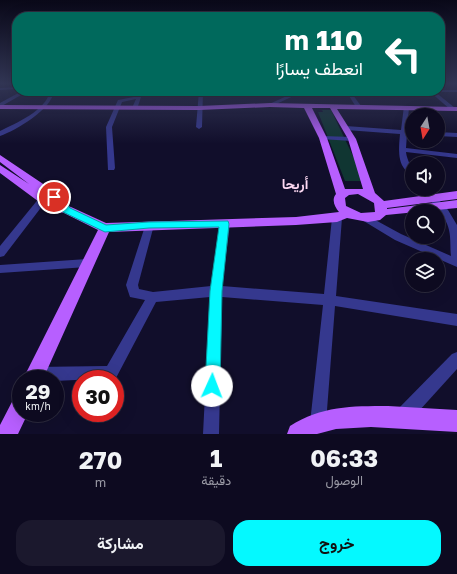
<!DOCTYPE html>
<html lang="ar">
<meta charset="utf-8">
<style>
:root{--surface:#0d0a20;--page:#1b182d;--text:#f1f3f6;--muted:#9a9aa5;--line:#2d2b3e;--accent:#04f9ff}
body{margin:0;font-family:"Golos Text",Vazirmatn,sans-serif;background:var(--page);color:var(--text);direction:rtl;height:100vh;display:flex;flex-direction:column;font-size:15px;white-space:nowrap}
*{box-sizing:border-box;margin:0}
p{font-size:13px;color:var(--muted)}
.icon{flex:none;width:22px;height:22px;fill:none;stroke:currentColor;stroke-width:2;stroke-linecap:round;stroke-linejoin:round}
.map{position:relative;height:434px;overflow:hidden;direction:ltr}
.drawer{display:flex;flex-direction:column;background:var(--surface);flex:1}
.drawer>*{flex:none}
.guide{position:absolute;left:12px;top:12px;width:433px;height:84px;border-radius:16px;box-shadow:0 4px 16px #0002,0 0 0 1px var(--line);direction:rtl;background:#00695c;color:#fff;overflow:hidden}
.needle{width:26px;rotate:191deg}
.tools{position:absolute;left:405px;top:108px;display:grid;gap:8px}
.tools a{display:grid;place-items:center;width:40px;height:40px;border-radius:50%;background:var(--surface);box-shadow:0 4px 16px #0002,0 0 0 1px var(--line);font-size:20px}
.speed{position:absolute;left:12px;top:370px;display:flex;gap:8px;font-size:20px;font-weight:700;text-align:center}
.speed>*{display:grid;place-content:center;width:52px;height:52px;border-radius:50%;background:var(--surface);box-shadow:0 4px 16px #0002,0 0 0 1px var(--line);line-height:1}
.speed small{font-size:10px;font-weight:400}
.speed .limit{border:6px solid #d22;background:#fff;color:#111}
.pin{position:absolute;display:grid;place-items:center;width:34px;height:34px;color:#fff;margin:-17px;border:2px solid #fff;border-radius:50%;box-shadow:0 1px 4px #0007}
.me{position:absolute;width:44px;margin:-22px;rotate:2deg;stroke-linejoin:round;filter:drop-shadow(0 0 3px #0008)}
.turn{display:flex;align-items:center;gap:14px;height:84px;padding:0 16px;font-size:18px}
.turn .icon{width:52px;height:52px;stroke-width:2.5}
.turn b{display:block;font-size:28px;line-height:34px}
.eta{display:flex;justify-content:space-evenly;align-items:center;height:68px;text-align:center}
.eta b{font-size:24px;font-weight:700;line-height:28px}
.action{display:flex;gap:8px;margin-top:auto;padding:8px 16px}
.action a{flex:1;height:46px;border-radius:16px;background:var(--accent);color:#111;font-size:16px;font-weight:700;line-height:46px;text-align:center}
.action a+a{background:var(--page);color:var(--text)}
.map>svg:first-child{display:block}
.green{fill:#103632}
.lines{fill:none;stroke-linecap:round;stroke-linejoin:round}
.minor{fill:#35388e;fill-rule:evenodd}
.major{fill:#b75fff;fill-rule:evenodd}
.route{fill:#04f9ff;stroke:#03a2a6}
.labels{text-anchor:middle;stroke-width:4;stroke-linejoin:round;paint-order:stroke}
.district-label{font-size:14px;font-weight:bold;fill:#ffdaf4;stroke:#110e2b}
</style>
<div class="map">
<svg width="457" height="434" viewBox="0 0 457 434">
<rect width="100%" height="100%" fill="#110e2b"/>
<path class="green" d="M 322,110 L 331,110 L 365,181 L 345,181 L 318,112 L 323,112 Z"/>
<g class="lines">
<g class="minor">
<path d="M 17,87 L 17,89 L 0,90 L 0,88 Z"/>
<path d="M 440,90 L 457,90 L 457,92 L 438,92 L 438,91 L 440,91 Z"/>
<path d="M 22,91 L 28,91 L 0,107 L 0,103 Z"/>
<path d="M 50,91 L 54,91 C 52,109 17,130 0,136 L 0,131 C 16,123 46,111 50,91 Z"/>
<path d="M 199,91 L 203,91 L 202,127 L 199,129 L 196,127 Z"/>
<path d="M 298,91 L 304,91 L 272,106 L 267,105 Z"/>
<path d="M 346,91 L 350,91 L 361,106 L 360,107 L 356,107 Z"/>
<path d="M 429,91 L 434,91 L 455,108 L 455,110 L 451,110 Z"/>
<path d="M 139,96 L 141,97 L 137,109 L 132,108 L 136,99 L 122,102 L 112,127 L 115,168 L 114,170 L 108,170 L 106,127 L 118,100 Z"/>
<path d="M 404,106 L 409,107 L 407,131 L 412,131 L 412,135 L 407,134 L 406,148 L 457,154 L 457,158 L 406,152 C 407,161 412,166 412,174 C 396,168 399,147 400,134 L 346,130 L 343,128 L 346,126 L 401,130 Z"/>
<path d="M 438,132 L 457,133 L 457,137 L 438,136 Z"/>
<path d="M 323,136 L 352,137 L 355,139 L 352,141 L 321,139 L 321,137 Z"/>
<path d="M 421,189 L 429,189 L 448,210 L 457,225 L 457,267 L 395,240 L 362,220 L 360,218 L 365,215 L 368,216 L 401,234 L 451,256 C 450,247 451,239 449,230 C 446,214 430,202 421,189 Z"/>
<path d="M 43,196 L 47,199 L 46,201 L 4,256 L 0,257 L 0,246 L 40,197 Z"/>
<path d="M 337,215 L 342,218 L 336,296 L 457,314 L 457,326 L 335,306 L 326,423 L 324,429 L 318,431 L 312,429 L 310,423 L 323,305 L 222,297 L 219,434 L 203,434 L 210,297 L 156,302 L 116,378 L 55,381 L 55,379 L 30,379 L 28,374 L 30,369 L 35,367 L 107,366 L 145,300 L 130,297 L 126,285 L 146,223 L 152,223 L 154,225 L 138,285 L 139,289 L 153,292 L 211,286 L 220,224 L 225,221 L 230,224 L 222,286 L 324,294 L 332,218 Z"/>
<path d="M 87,259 L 91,260 L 92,263 L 91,266 L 87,267 L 0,273 L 0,265 Z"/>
<path d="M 457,352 L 457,369 L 409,422 L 403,424 L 397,422 L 395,416 L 397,410 L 452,354 Z"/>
</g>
<g class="major">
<path d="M 270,103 L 457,107 L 457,111 L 337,109 L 356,139 L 375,193 L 384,201 L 457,191 L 457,199 L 387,208 L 387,209 L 457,200 L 457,208 L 386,215 L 380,220 L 368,222 L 347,218 L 337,222 L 296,225 L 109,232 L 43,379 L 23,379 L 98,230 L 64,213 L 50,210 L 0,173 L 0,165 L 29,184 L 0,162 L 0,155 L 61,196 L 63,199 L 61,202 L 55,202 L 71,207 L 106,223 L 296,217 L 339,212 C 335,207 331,200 336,194 L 319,138 L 304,108 L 270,107 L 199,110 L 0,109 L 0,105 L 199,106 ZM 312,108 L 330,108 L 348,139 L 363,189 L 345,189 L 327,138 ZM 358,194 L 374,203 L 375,212 L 361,213 L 346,206 L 345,198 L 349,195 Z"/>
<path d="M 21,395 L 21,413 L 28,413 L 18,434 L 0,434 L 0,425 L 14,398 Z"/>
<path d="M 388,406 L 457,410 L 457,432 L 371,427 L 336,429 L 317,434 L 287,434 L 290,426 C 321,406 352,406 388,406 Z"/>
</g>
</g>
<linearGradient id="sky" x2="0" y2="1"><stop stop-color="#090818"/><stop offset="0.58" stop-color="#323655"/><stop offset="1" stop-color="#323655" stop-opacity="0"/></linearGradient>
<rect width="457" height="144" fill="url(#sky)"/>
<path class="route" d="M 54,194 L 65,201 L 70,208 L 106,225 L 149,222 L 228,221 L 229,224 L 222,291 L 220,386 L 218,392 L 212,394 L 207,392 L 205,386 L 210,291 L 219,227 L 149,228 L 105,232 L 63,212 L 59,205 L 50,197 Z"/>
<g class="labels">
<g class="district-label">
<text x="295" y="189">أريحا</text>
</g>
</g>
</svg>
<div class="tools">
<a><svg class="needle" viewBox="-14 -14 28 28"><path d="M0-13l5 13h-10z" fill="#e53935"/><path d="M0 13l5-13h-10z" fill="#9a9aa5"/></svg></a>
<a><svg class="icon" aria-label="sound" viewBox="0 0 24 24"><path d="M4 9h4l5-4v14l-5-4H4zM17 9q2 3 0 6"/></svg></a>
<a><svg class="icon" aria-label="search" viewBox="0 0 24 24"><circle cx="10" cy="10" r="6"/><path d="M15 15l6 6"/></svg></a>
<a><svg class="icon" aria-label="layers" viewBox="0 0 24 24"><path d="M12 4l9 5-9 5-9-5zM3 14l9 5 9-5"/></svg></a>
</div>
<div class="speed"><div>29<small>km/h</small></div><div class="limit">30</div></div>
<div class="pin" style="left:54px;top:197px;background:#d93025"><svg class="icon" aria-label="arrive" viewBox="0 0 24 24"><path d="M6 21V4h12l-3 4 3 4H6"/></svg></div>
<svg class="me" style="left:212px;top:386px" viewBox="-20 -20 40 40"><circle r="19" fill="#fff"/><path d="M0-13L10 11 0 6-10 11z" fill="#04f9ff"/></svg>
<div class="guide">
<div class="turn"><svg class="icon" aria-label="left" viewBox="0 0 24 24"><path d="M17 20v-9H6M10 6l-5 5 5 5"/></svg><div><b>110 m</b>انعطف يسارًا</div></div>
</div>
</div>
<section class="drawer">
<div class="eta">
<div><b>06:33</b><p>الوصول</p></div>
<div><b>1</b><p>دقيقة</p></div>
<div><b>270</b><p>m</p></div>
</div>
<div class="action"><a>خروج</a><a>مشاركة</a></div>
</section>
